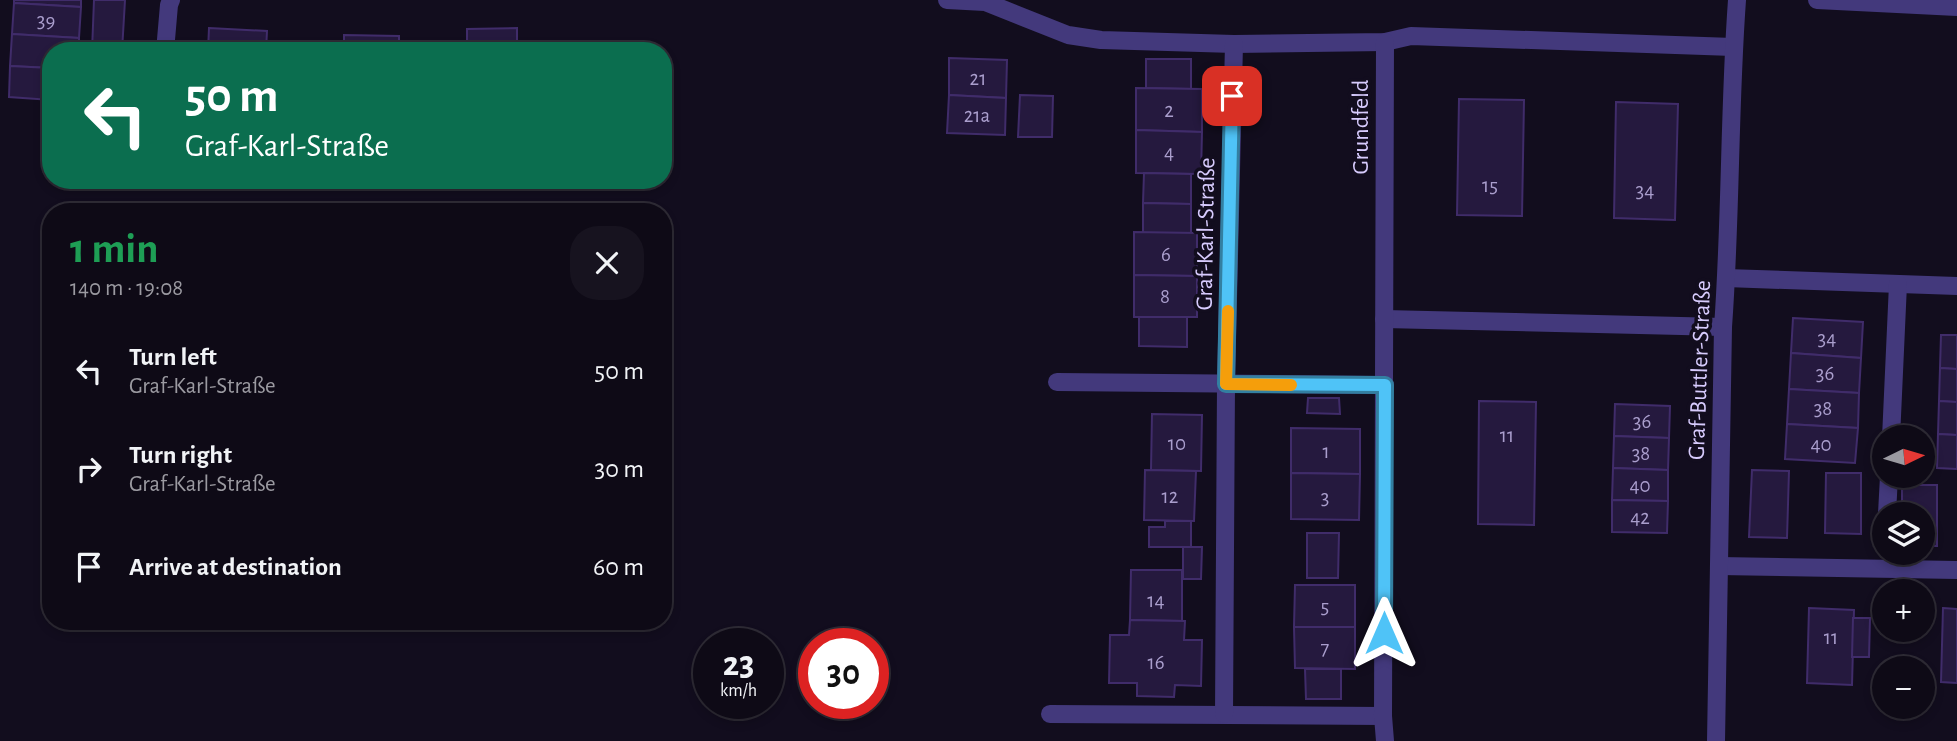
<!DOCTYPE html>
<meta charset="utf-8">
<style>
:root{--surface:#0e0a16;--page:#17131f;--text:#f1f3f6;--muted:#9b9aa1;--line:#2e2b35}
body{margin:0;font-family:"Alegreya Sans",sans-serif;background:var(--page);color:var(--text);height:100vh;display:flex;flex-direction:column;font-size:26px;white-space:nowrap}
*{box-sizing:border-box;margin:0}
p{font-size:23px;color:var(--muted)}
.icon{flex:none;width:38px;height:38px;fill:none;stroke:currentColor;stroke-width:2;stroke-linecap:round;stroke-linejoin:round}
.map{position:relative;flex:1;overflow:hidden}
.drawer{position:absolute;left:42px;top:203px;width:630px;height:427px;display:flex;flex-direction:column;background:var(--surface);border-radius:28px;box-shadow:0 4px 10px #0003,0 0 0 2px var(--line)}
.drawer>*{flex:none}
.top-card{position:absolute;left:42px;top:42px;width:630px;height:147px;border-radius:28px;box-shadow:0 4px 10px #0003,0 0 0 2px var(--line);background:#0b6e4f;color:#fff;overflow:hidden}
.needle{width:46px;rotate:85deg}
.fabs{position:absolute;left:1872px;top:425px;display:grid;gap:14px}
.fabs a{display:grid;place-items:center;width:63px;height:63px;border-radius:50%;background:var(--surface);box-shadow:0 4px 10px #0003,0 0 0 2px var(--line);font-size:35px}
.speed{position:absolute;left:693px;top:628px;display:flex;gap:14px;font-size:35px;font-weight:700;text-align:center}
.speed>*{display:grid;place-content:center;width:91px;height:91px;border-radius:50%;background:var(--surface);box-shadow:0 4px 10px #0003,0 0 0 2px var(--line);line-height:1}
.speed small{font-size:18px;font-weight:400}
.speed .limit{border:10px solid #d22;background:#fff;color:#111}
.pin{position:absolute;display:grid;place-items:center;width:60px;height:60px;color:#fff;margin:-30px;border-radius:14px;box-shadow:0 4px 10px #0006}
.me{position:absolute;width:77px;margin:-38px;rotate:0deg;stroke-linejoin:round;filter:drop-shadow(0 0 5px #0008)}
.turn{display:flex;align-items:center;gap:24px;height:147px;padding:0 28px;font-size:32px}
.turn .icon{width:91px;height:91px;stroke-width:2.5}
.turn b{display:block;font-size:49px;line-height:60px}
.round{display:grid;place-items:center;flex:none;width:74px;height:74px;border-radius:28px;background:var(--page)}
.summary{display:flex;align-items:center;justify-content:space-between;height:119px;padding:0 28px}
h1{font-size:42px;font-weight:700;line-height:52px;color:#1e9e55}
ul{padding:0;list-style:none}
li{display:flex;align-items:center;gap:21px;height:98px;padding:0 28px}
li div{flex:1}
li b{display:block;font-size:26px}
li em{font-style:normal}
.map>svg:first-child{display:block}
.building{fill:#25193e;stroke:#402c6a;stroke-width:2}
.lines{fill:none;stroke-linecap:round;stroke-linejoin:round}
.minor{stroke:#43397c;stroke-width:18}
.route-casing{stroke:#337fa1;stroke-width:18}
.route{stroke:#4fc3f7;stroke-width:12}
.slow{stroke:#f59e0b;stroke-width:12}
.labels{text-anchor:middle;stroke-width:7;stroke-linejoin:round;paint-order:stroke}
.number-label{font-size:21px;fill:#aa9ecd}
.street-label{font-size:24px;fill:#d7cbfd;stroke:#120d1e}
</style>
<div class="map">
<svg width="1957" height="741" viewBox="0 0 1957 741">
<rect width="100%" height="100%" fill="#120d1e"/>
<g class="building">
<path d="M 14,0 L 81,0 L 81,7 L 14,3 Z"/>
<path d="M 94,0 L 125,0 L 122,51 L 92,51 Z"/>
<path d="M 14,3 L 81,7 L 79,38 L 12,34 Z"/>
<path d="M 209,28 L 267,31 L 266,51 L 208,51 Z"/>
<path d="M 517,28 L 517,51 L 467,51 L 467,29 Z"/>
<path d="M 12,34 L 79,38 L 79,51 L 51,51 L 51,68 L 10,66 Z"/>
<path d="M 344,35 L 399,36 L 399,51 L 344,51 Z"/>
<rect x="517" y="42" width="38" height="9"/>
<path d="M 949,58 L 1007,60 L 1006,98 L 949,95 Z"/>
<path d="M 1146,59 L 1191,59 L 1191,89 L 1146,88 Z"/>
<path d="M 10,66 L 51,68 L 51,100 L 9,97 Z"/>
<path d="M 1136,88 L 1202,89 L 1202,132 L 1136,130 Z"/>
<path d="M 949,95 L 1006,98 L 1005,135 L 947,133 Z"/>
<path d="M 1020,95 L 1053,96 L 1052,137 L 1018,137 Z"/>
<path d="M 1459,99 L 1524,100 L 1522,216 L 1457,215 Z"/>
<path d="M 1616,102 L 1678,104 L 1675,220 L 1614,218 Z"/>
<path d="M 1136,130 L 1202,132 L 1201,174 L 1136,173 Z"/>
<path d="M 1144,173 L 1191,174 L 1191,204 L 1143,203 Z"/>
<path d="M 1143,203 L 1191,204 L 1191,233 L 1143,233 Z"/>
<path d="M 1134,232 L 1197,233 L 1197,276 L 1134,275 Z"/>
<path d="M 1134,275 L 1197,276 L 1197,317 L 1134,317 Z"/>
<path d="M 1139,317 L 1187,317 L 1187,347 L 1139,346 Z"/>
<path d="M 1793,318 L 1863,322 L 1861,358 L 1791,353 Z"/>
<path d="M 1941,335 L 1957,335 L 1957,369 L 1940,368 Z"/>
<path d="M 1791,353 L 1861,358 L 1859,393 L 1789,389 Z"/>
<path d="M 1940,368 L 1957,369 L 1957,402 L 1939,401 Z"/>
<path d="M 1789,389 L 1859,393 L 1858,428 L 1787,424 Z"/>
<path d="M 1308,398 L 1339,398 L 1340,414 L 1307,413 Z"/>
<path d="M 1479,401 L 1536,402 L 1534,525 L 1478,524 Z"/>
<path d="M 1939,401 L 1957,402 L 1957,435 L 1938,434 Z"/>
<path d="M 1615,404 L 1670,406 L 1669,438 L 1614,436 Z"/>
<path d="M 1152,414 L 1202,415 L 1201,471 L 1151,470 Z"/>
<path d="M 1787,424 L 1858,428 L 1855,463 L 1785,459 Z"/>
<path d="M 1291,428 L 1360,429 L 1360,474 L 1291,473 Z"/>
<path d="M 1938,434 L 1957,435 L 1957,469 L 1937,468 Z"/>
<path d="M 1614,436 L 1669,438 L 1668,470 L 1613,468 Z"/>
<path d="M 1613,468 L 1668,470 L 1668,501 L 1612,500 Z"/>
<path d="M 1145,470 L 1196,471 L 1194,521 L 1144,520 Z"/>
<path d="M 1752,470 L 1789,471 L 1787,538 L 1749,537 Z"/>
<path d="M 1291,473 L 1360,474 L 1359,520 L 1291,519 Z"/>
<path d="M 1826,473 L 1861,473 L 1861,534 L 1825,533 Z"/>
<path d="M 1902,485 L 1937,485 L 1937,546 L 1923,546 L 1923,514 L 1902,514 Z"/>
<path d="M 1612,500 L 1668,501 L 1667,533 L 1612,532 Z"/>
<path d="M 1165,521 L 1191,521 L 1191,547 L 1149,547 L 1149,527 L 1165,527 Z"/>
<path d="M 1307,533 L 1339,533 L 1338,578 L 1307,578 Z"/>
<path d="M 1183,547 L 1202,547 L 1201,579 L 1183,579 Z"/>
<path d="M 1131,570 L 1182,570 L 1182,621 L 1130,620 Z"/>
<path d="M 1295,585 L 1355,585 L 1355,627 L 1294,627 Z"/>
<path d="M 1809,608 L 1854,610 L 1852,685 L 1807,683 Z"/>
<path d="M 1943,608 L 1957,609 L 1957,683 L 1941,682 Z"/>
<path d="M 1853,618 L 1870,618 L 1869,657 L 1852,657 Z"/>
<path d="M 1130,620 L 1185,621 L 1184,640 L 1202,640 L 1201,686 L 1175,685 L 1174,697 L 1137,696 L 1137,683 L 1109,683 L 1110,635 L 1129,635 Z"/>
<path d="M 1294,627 L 1355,627 L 1355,669 L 1295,668 Z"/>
<path d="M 1305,669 L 1341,669 L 1341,699 L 1306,699 Z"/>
</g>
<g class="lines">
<g class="minor">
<path d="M 947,0 L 985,2 L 1068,35 L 1101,40 L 1234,44 L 1385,42 L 1411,36 L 1733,47"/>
<path d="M 1817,0 L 1957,7"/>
<path d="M 165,51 L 169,5 L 171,0"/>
<path d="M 1726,278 L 1957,286"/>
<path d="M 1384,319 L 1723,327"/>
<path d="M 1057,382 L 1385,385"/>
<path d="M 1891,438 L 1898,284"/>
<path d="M 1887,514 L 1889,476"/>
<path d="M 1719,566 L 1957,570"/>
<path d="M 1050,714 L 1383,716"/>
<path d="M 1224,714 L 1226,384 L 1234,44"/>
<path d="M 1385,741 L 1383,716 L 1385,42"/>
<path d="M 1716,741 L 1723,327 C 1731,218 1729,109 1737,0"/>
</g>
</g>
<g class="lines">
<defs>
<path id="route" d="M 1232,96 L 1226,384 L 1385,385 L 1384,633"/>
</defs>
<use href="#route" class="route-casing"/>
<use href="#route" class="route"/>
<path class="slow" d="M 1228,311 L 1226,384 L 1291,385"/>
</g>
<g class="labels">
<g class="number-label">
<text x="46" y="27">39</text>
<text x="978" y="85">21</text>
<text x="1169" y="117">2</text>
<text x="977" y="122">21a</text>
<text x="1169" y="159">4</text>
<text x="1490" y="192">15</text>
<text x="1645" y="197">34</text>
<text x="1166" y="261">6</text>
<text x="1165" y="303">8</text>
<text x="1827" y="345">34</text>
<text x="1825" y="380">36</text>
<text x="1823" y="415">38</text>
<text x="1642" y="428">36</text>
<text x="1507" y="442">11</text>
<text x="1177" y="450">10</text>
<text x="1821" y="451">40</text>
<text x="1326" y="458">1</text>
<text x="1641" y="460">38</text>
<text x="1640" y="492">40</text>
<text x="1170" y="503">12</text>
<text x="1325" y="504">3</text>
<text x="1640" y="524">42</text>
<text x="1156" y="607">14</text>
<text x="1325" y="613">5</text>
<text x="1831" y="644">11</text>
<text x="1325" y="655">7</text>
<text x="1156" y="669">16</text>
</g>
<g class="street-label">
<text transform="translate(1360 127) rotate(-90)" y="8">Grundfeld</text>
<text transform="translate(1205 234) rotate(-89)" y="8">Graf-Karl-Straße</text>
<text transform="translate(1699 370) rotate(-88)" y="8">Graf-Buttler-Straße</text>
</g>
</g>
</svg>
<div class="fabs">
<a><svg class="needle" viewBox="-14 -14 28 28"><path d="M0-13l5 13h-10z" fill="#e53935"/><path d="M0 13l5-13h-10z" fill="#9b9aa1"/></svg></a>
<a><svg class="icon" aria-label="layers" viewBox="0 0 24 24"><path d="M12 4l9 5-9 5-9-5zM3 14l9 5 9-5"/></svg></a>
<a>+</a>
<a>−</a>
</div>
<div class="speed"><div>23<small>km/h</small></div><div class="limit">30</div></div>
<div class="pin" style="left:1232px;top:96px;background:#d93025"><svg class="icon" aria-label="arrive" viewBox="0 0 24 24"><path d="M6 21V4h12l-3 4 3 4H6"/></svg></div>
<svg class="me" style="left:1384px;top:633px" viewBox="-20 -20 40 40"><path d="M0-17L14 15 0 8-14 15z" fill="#4fc3f7" stroke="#fff" stroke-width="4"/></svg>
<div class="top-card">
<div class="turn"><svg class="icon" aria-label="left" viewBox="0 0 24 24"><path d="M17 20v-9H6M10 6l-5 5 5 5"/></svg><div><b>50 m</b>Graf-Karl-Straße</div></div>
</div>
<section class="drawer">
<div class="summary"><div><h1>1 min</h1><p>140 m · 19:08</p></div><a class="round"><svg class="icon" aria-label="close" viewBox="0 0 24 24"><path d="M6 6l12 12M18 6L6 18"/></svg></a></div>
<ul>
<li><svg class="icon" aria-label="left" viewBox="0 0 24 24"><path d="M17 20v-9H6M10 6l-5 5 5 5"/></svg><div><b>Turn left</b><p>Graf-Karl-Straße</p></div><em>50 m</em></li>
<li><svg class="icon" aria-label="right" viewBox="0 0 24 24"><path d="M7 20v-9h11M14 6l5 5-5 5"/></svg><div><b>Turn right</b><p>Graf-Karl-Straße</p></div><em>30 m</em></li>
<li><svg class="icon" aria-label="arrive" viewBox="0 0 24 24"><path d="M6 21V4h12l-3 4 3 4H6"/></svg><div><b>Arrive at destination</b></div><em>60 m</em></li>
</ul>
</section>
</div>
